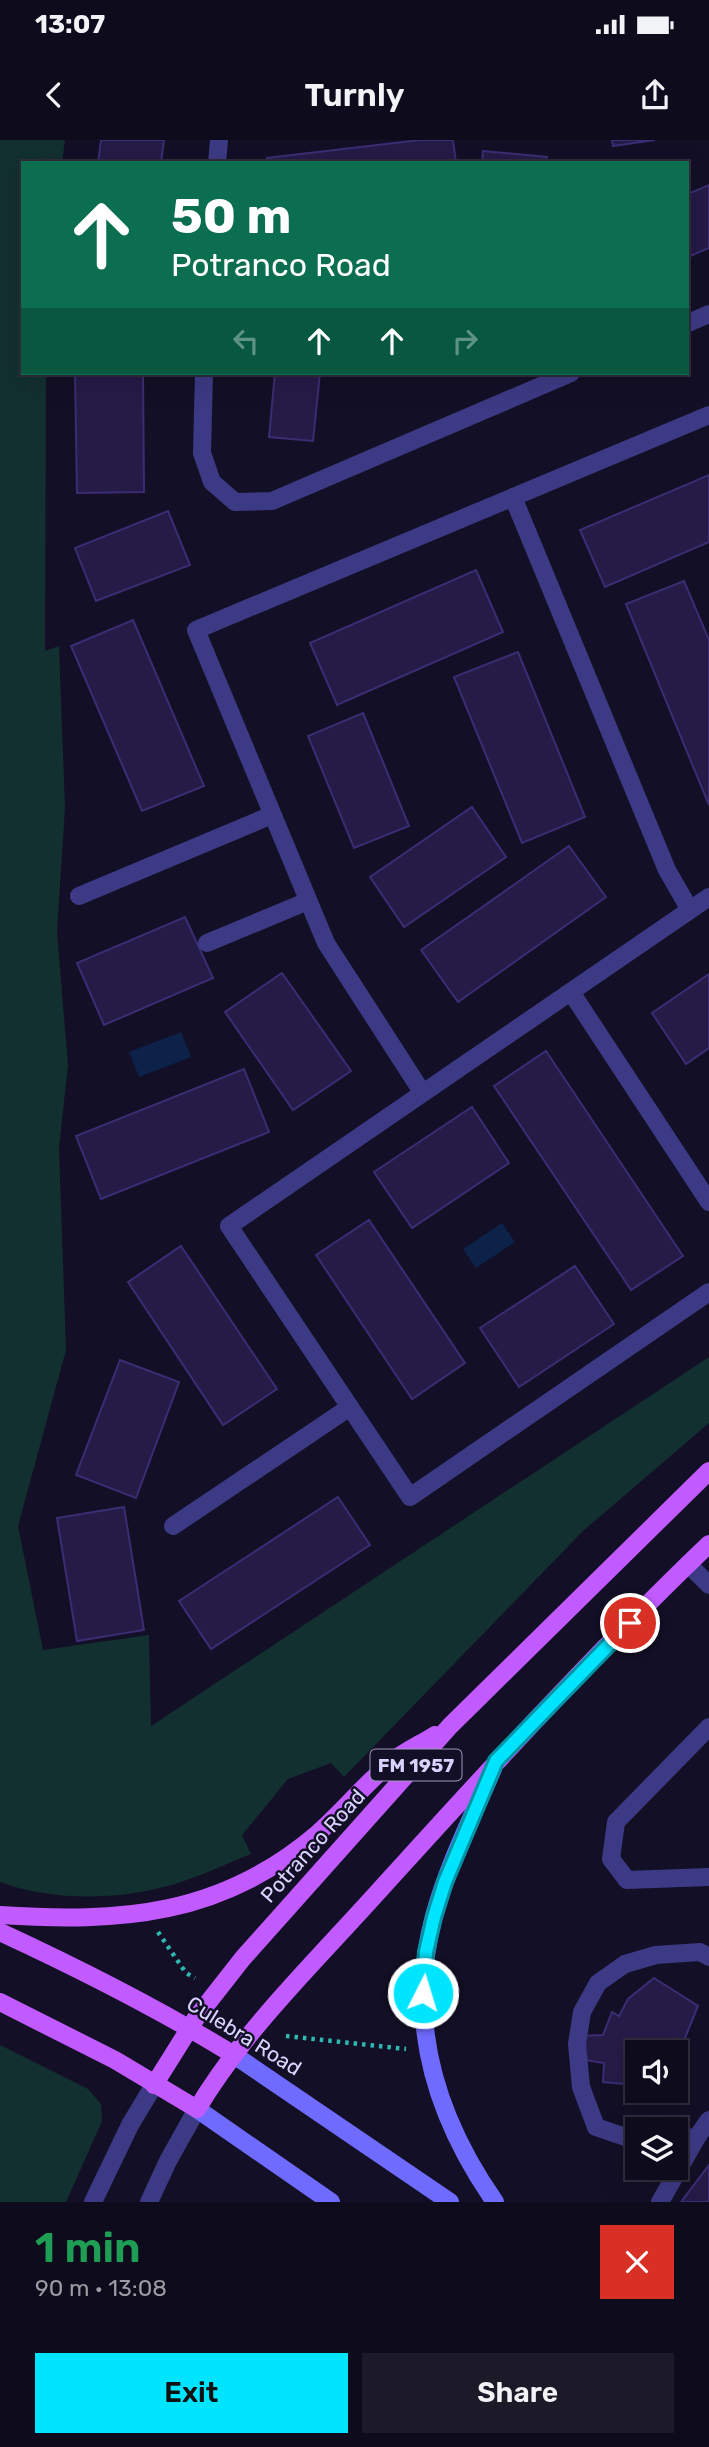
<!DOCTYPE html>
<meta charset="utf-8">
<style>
:root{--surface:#0e0b1c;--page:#1c1929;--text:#f1f3f6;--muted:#9b9ba3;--line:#2e2b3b;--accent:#00e5ff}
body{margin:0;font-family:Rubik,sans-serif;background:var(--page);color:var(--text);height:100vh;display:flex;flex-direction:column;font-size:26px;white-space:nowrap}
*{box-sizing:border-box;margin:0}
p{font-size:23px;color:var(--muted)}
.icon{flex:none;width:38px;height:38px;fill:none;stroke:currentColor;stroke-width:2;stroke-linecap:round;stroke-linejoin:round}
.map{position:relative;height:2062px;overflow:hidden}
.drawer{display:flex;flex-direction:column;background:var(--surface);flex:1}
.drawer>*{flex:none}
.top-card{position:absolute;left:21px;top:21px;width:668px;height:214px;border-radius:0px;box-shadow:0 7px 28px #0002,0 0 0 2px var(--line);background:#0b6e4f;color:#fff;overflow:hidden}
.tools{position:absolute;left:625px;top:1900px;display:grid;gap:14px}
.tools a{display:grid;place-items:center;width:63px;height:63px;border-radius:0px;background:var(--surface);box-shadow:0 7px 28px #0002,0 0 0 2px var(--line);font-size:35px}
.pin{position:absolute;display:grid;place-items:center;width:60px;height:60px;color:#fff;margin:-30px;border:4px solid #fff;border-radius:50%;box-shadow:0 2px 7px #0007}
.me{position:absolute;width:77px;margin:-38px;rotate:5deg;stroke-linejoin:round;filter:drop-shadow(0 0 5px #0008)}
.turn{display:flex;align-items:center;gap:24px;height:147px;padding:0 35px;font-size:32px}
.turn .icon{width:91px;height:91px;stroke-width:2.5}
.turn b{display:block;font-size:49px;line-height:60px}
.lanes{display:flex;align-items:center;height:66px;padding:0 35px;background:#0003;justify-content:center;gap:35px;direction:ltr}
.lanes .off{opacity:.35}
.round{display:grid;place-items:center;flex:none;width:74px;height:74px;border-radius:0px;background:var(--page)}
.overview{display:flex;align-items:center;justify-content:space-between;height:119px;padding:0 35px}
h1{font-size:42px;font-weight:600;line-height:52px;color:#1e9e55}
.primary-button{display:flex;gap:14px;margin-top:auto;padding:14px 35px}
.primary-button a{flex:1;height:80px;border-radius:0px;background:var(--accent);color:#111;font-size:28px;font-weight:600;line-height:80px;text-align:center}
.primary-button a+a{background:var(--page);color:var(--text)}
.status{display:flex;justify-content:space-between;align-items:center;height:49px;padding:0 35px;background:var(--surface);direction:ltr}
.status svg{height:19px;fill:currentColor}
header{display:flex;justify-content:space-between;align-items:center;height:91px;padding:0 35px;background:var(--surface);font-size:32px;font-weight:600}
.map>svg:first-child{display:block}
.green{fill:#12302f}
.water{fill:#0c2248}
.building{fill:#241b47;stroke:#3b2d73;stroke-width:2}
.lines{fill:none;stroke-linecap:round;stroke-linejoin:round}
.path{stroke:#2fb8b0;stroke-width:4.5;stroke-dasharray:3.5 5;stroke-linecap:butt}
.service{stroke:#3d3a85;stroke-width:18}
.tertiary{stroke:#3d3a85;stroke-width:18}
.secondary{stroke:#6f6bff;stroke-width:18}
.primary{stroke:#c25bff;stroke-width:18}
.route-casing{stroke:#0095a6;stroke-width:18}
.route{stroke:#00e5ff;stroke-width:12}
.labels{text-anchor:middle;stroke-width:5;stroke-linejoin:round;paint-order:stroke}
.shield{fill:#130f26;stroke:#9e99be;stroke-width:2}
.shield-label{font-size:19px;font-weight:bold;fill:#d9d4ff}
.street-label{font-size:21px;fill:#d9d4ff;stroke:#130f26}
</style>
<div class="status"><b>13:07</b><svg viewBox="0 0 49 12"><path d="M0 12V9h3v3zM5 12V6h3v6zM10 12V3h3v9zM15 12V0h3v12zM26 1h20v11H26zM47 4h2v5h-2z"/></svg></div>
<header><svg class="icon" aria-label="back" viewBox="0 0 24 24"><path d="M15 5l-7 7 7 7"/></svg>Turnly<svg class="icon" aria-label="share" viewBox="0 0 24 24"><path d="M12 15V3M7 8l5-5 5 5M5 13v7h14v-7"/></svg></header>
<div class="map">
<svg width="709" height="2062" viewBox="0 0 709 2062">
<rect width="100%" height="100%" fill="#130f26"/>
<g class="green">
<path d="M 0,0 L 65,0 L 62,23 L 23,23 L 23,233 L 46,233 L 45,511 L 59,506 L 65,668 L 57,792 L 68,925 L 59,1008 L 66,1210 L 18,1386 L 43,1510 L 149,1495 L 151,1586 L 709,1217 L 709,1283 L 583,1391 L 344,1637 L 331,1623 L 288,1639 L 242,1695 L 251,1714 C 226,1724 201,1736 175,1744 C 121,1760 54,1762 0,1742 Z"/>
<path d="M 0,1905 L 88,1949 L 101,1964 L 102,1981 L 66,2062 L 0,2062 Z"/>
</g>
<g class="water">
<path d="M 181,892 L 191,917 L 139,937 L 129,912 Z"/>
<path d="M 502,1083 L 515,1102 L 476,1128 L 463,1109 Z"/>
</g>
<g class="building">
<path d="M 101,0 L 164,0 L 161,23 L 98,23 Z"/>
<path d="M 420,0 L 453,0 L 456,23 L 267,23 L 267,18 Z"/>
<path d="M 612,0 L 655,0 L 613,6 Z"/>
<path d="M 483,11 L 547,17 L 546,23 L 482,23 Z"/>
<path d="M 709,45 L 709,108 L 688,117 L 688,54 Z"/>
<path d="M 75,233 L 143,233 L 144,352 L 77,353 Z"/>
<path d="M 275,233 L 320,233 L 313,301 L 269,297 Z"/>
<path d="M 709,335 L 709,402 L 605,447 L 580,390 Z"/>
<path d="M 168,371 L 190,425 L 96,461 L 75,408 Z"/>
<path d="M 476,430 L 503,492 L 337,565 L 310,503 Z"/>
<path d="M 684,441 L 709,500 L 709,665 L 626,464 Z"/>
<path d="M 133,480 L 204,646 L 142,671 L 71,506 Z"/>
<path d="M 518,512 L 585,677 L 522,703 L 454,537 Z"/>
<path d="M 363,573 L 409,686 L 354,708 L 308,596 Z"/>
<path d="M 472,667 L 506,717 L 404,787 L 370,737 Z"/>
<path d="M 569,706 L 606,757 L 458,862 L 421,810 Z"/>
<path d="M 185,777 L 213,838 L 104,885 L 77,823 Z"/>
<path d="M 282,833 L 351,931 L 293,970 L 225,872 Z"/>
<path d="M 709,834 L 709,908 L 686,924 L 652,873 Z"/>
<path d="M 546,911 L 683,1116 L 631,1150 L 494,946 Z"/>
<path d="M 244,929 L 269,992 L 101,1059 L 76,996 Z"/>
<path d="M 472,967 L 509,1023 L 412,1088 L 374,1032 Z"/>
<path d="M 369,1080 L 465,1223 L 412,1259 L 316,1115 Z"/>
<path d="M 181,1106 L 277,1249 L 223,1285 L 128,1142 Z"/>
<path d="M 575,1126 L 614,1184 L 519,1247 L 480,1188 Z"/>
<path d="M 120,1220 L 179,1242 L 136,1358 L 76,1335 Z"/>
<path d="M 338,1357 L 370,1405 L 211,1509 L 179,1461 Z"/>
<path d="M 124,1367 L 144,1490 L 77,1501 L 57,1378 Z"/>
<path d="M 654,1838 L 698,1866 L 676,1920 L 676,1913 L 637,1913 L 637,1945 L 603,1942 L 604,1923 L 578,1919 L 578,1896 L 603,1895 L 612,1872 L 619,1876 L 628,1859 Z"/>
<path d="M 709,2025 L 709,2062 L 681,2062 Z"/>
</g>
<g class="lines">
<g class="path">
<path d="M 158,1792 L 186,1833 L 195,1838"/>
<path d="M 286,1896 L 406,1909"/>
</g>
<g class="service">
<path d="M 217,23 L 219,0"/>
<path d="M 688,183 L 709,174"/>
<path d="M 204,233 L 202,313 L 212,342 L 235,362 L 272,361 L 571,233"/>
<path d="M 513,357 L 667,730 L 690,770"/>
<path d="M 79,756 L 272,675"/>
<path d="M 709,757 L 229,1086 L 410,1357 L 709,1152"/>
<path d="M 207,803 L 308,761"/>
<path d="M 571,852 L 709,1062"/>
<path d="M 422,952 L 326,803 L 196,490 L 709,275"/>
<path d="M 173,1386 L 350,1267"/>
<path d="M 688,1424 L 709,1445"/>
<path d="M 709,1587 L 616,1682 L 611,1719 L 627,1740 L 709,1737"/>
<path d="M 676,1999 L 697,1997"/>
<path d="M 637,2001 L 596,1987 L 581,1947 L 577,1904 L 582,1872 L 598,1843 L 625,1824 L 656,1815 L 700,1812 L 709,1817"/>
<path d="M 660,2062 L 697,1997 L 709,1980"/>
</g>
<g class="tertiary">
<path d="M 93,2062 L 130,1985 L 154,1945"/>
<path d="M 149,2062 L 168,2021 L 197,1969"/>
</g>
<g class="secondary">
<path d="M 493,1629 C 472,1677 448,1725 434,1776 C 406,1880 435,1976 495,2062"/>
<path d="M 234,1915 L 450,2062"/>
<path d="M 197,1969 L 331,2062"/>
</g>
<g class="primary">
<path d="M 0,1775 C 120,1783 221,1776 317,1694 C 342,1672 364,1645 390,1623 C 403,1612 421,1604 435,1595"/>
<path d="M 0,1792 C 80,1829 159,1869 234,1915"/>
<path d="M 0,1862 L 115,1920 L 197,1969 C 245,1889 315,1822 377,1753 C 485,1634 593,1515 709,1404"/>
<path d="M 154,1945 L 196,1878 L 243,1818 L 450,1586 L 709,1331"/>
</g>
</g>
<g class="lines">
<defs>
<path id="route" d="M 423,1853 L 426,1812 L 434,1777 L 445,1742 L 496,1621 L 630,1483"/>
</defs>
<use href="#route" class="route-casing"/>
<use href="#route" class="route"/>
</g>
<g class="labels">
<rect class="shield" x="370.5" y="1609.5" width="91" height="31" rx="5"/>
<g class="shield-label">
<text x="416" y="1632">FM 1957</text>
</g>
<g class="street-label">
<text transform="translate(313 1706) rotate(-48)" y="7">Potranco Road</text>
<text transform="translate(244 1896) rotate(32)" y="7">Culebra Road</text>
</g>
</g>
</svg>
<div class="tools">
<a><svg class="icon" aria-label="sound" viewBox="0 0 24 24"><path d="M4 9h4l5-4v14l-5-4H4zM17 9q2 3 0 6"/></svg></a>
<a><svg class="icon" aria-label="layers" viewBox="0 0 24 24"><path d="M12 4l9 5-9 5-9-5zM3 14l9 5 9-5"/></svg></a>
</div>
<div class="pin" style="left:630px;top:1483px;background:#d93025"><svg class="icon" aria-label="arrive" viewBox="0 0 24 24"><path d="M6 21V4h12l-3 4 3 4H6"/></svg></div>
<svg class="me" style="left:423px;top:1853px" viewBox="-20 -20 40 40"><circle r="17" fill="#00e5ff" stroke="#fff" stroke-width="3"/><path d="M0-11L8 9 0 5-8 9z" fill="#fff"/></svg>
<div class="top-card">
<div class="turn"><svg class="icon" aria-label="ahead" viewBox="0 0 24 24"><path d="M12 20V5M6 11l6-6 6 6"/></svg><div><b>50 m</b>Potranco Road</div></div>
<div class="lanes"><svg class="icon off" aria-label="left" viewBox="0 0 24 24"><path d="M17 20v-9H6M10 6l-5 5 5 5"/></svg><svg class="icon" aria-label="ahead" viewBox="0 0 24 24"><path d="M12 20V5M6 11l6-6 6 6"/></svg><svg class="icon" aria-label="ahead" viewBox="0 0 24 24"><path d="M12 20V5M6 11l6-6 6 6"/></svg><svg class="icon off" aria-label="right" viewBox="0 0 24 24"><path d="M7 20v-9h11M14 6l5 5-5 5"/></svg></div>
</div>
</div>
<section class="drawer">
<div class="overview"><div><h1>1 min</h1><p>90 m · 13:08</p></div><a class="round" style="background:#d93025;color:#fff"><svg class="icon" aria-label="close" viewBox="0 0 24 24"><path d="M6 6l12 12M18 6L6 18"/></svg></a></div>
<div class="primary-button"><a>Exit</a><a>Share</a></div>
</section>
